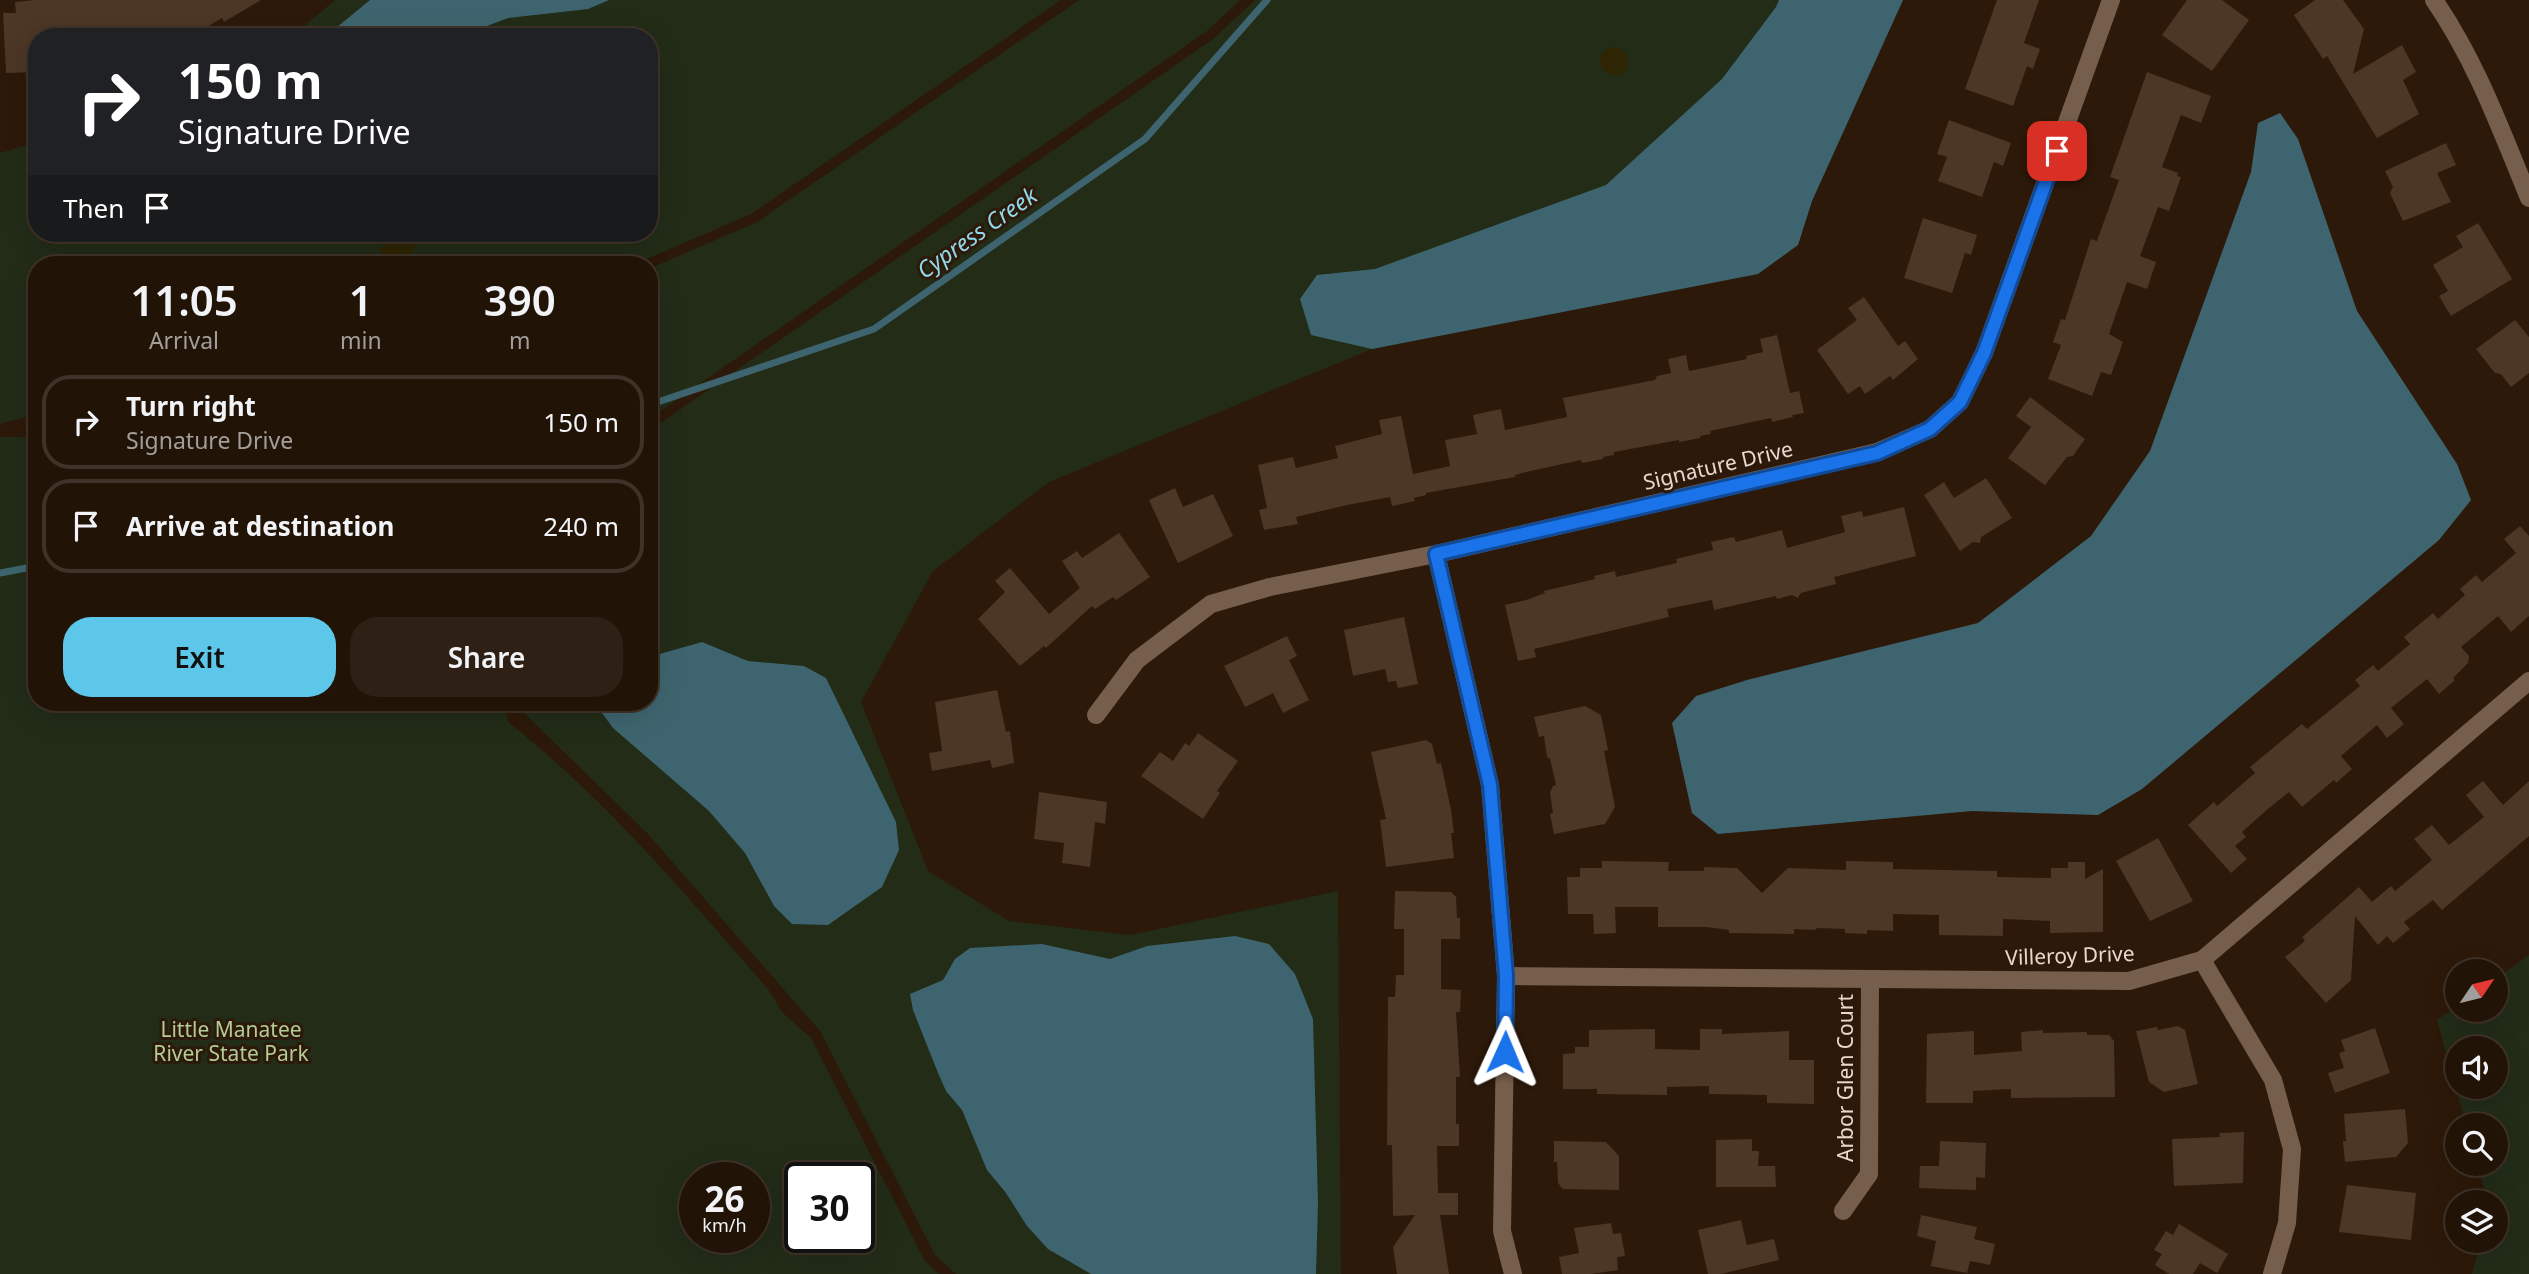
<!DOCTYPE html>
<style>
:root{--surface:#221307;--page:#2e2015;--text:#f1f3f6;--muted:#a29e9b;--line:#3f3228;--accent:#5cc7e8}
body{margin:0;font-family:"Noto Sans",sans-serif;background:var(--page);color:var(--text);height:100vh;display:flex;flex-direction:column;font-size:26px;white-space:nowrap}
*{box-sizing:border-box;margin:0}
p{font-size:23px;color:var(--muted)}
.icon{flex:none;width:38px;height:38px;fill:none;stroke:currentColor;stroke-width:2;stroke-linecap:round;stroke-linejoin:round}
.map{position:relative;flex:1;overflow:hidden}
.details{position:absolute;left:28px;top:256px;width:630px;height:455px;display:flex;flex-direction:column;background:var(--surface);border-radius:28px;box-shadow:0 7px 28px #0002,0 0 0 2px var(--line)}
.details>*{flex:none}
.guide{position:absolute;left:28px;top:28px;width:630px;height:214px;border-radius:28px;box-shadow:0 7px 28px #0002,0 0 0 2px var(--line);background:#202124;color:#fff;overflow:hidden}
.needle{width:46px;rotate:55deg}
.buttons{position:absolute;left:2445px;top:959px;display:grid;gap:14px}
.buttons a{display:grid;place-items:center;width:63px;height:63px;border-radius:50%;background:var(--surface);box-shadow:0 7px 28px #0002,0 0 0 2px var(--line);font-size:35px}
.speed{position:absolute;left:679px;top:1162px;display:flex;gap:14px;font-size:35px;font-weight:700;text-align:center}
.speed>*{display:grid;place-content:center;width:91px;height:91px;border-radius:50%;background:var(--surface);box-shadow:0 7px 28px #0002,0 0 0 2px var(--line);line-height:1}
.speed small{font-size:18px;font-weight:400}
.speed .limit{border:4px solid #111;border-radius:10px;background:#fff;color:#111}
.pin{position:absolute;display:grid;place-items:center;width:60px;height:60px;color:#fff;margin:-30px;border-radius:14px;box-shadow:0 4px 10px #0006}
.me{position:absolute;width:77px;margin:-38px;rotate:1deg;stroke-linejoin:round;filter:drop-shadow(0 0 5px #0008)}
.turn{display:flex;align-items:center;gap:24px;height:147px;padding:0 35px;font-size:32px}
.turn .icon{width:91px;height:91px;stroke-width:2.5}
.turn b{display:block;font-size:49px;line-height:60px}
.then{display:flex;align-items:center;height:66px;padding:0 35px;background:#0003;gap:14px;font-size:26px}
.eta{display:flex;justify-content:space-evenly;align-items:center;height:119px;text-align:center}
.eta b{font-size:42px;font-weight:600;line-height:49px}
.button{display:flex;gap:14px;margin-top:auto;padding:14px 35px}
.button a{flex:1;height:80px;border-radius:28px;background:var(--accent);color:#111;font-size:28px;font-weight:600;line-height:80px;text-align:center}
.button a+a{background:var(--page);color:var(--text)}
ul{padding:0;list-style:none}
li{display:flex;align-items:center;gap:21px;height:94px;margin:0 14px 10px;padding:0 21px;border:4px solid var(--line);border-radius:28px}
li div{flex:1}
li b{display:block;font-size:26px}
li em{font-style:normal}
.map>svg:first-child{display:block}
.green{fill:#222c17;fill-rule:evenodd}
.sand{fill:#2d2504}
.water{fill:#3e656f}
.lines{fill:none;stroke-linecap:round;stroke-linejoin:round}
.stream{stroke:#3e656f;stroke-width:7}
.building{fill:#4c3626}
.minor{stroke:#755e4c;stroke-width:18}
.route-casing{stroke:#114b97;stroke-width:18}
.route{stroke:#1a73e8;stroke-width:12}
.labels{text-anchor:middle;stroke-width:6;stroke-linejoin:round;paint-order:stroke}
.street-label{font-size:21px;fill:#e7d9cf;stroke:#2d1909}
.park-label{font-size:21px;fill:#b2cc97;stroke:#2d1909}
.water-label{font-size:23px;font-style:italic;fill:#90d9ec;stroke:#2d1909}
</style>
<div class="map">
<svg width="2529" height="1274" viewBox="0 0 2529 1274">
<rect width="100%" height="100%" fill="#2d1909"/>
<g class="green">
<path d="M 335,0 L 1061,0 L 751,214 L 635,264 L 37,264 L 37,414 L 0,424 L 0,153 L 37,142 L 37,233 L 649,233 L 649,37 L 291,37 Z"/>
<path d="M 1079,0 L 1240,0 L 1207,31 L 649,419 L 649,269 L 757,222 Z"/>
<path d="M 1255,0 L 1903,0 L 1812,201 L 1798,245 L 1758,274 L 1372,349 L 1049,482 L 933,571 L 861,702 L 928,871 L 1009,921 L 1130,935 L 1338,891 L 1341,1274 L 956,1274 L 935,1255 L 820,1031 L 647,833 L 523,712 L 522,702 L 649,702 L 649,431 L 1213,39 Z"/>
<path d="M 0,437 L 37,437 L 37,702 L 505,702 L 508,722 C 608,801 685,894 768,989 L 783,1013 L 811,1038 L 925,1261 L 939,1274 L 0,1274 ZM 695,1178 L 754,1178 L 754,1237 L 695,1237 ZM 800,1178 L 859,1178 L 859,1237 L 800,1237 Z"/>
<path d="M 2529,955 L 2529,1274 L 2472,1274 L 2481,1241 L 2496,1241 L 2496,1202 L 2488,1202 L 2477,1164 L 2496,1164 L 2496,1125 L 2466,1125 L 2437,1020 L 2457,1006 L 2457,1010 L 2496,1010 L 2496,979 ZM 2496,1048 L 2496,1087 L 2457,1087 L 2457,1048 Z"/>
</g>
<g class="sand">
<circle cx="1614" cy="61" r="14"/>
<path d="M 404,235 L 413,239 L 415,244 C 412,261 396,264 381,260 L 379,248 Z"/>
</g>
<g class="water">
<path d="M 370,0 L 609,0 L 588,9 L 508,18 L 458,37 L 325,37 Z"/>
<path d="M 1779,0 L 1903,0 L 1812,201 L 1798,245 L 1758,274 L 1372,349 L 1311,335 L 1300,299 L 1317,275 L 1375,269 L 1606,185 L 1722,79 L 1776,7 Z"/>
<path d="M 2280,113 L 2298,139 L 2357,311 L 2457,464 L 2471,500 L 2439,540 L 2142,789 L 2098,815 L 1972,811 L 1718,834 L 1692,813 L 1672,723 L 1696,696 L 1747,680 L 1978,623 L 2091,536 L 2150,451 L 2251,172 L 2258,123 Z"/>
<path d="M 702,642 L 748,661 L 804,666 L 826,678 L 896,822 L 899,850 L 882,887 L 828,925 L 792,924 L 774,906 L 745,853 L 709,811 L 613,728 L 594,702 L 649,702 L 649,657 Z"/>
<path d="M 1235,936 L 1269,944 L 1295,974 L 1313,1019 L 1318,1203 L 1316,1274 L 1091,1274 L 1048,1249 L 1027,1226 L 1006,1193 L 987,1170 L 962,1110 L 946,1091 L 938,1073 L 913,1010 L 910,994 L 943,980 L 955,959 L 970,948 L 1042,944 L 1110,959 L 1147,946 Z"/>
</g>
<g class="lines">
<g class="stream">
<path d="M 649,405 L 874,329 L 1145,139 L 1267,0"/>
<path d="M 0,573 L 37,566"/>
</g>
</g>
<g class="building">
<path d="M 35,0 L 261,0 L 224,22 L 222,18 L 190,37 L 37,37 L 37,72 L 6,73 L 3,13 L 16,13 L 15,2 Z"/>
<path d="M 1997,0 L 2039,0 L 2024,43 L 2040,49 L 2033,69 L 2027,66 L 2013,106 L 1965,89 Z"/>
<path d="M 2187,0 L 2222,0 L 2249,20 L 2212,71 L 2162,35 Z"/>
<path d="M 2315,0 L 2343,0 L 2364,29 L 2353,74 L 2402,45 L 2416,72 L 2403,80 L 2419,114 L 2377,138 L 2327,56 L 2323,59 L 2294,15 Z"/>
<path d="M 2147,72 L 2211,96 L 2201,123 L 2181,115 L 2162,167 L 2178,173 L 2177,176 L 2181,177 L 2169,211 L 2158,207 L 2140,256 L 2156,262 L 2147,289 L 2127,282 L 2109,334 L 2123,342 L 2111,375 L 2101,372 L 2092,396 L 2048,379 L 2061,345 L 2053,342 L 2061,319 L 2065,320 L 2091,239 L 2097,241 L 2119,180 L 2110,177 Z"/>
<path d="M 1949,120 L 2011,143 L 2003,166 L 1994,162 L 1982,197 L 1938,181 L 1947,157 L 1937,154 Z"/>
<path d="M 2446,143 L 2456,165 L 2437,173 L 2451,202 L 2403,221 L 2390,193 L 2393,187 L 2385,171 Z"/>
<path d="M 1923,218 L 1977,235 L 1971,255 L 1965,253 L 1952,293 L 1904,278 Z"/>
<path d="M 2478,223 L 2512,279 L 2451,316 L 2439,296 L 2448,291 L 2433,265 L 2463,247 L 2456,236 Z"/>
<path d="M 1864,297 L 1898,346 L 1905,341 L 1918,359 L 1893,380 L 1890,376 L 1865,394 L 1860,386 L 1848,394 L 1817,350 L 1857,320 L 1848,308 Z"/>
<path d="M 2515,320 L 2529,337 L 2529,373 L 2511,387 L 2501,374 L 2495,373 L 2476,349 Z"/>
<path d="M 1777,335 L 1790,393 L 1799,391 L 1804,413 L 1792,415 L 1793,417 L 1772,422 L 1771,418 L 1710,431 L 1711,434 L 1700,436 L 1700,438 L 1679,442 L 1679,440 L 1614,452 L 1614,455 L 1603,457 L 1603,459 L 1582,463 L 1581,460 L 1526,472 L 1515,475 L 1515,477 L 1426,493 L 1426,495 L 1414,498 L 1415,501 L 1392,506 L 1390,497 L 1347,505 L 1296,517 L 1298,524 L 1264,530 L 1259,510 L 1267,508 L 1258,465 L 1293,457 L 1296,468 L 1338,458 L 1335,446 L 1382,434 L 1379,420 L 1401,416 L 1413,474 L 1450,466 L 1445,440 L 1477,434 L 1473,415 L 1501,409 L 1505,430 L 1567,417 L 1563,398 L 1655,380 L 1657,376 L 1671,373 L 1668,359 L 1686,355 L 1689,371 L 1747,359 L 1746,356 L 1763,352 L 1760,339 Z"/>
<path d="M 2030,397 L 2085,439 L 2073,456 L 2067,457 L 2045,485 L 2008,458 L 2031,427 L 2016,416 Z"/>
<path d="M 1986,478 L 2012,518 L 1981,537 L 1980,543 L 1973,542 L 1960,551 L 1924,495 L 1944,482 L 1954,498 Z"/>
<path d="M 1175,488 L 1183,507 L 1213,494 L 1233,536 L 1178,563 L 1149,500 Z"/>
<path d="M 1904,507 L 1916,556 L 1834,577 L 1836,584 L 1801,593 L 1798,598 L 1792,595 L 1777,599 L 1776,596 L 1714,610 L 1712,600 L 1667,609 L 1669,617 L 1534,649 L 1536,657 L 1518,661 L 1505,605 L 1526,600 L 1545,593 L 1544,591 L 1595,579 L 1594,576 L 1615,571 L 1616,577 L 1677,563 L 1676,559 L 1713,550 L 1711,542 L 1734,537 L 1736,542 L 1782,530 L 1787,548 L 1845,532 L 1841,516 L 1862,511 L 1863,517 Z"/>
<path d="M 2520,526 L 2529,536 L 2529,616 L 2511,632 L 2498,616 L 2461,647 L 2469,656 L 2468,663 L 2453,678 L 2455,680 L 2439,694 L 2427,679 L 2391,708 L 2404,724 L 2387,738 L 2377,725 L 2341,756 L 2352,769 L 2336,783 L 2334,780 L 2302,807 L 2289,792 L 2269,808 L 2242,832 L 2246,837 L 2235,846 L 2247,859 L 2231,873 L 2188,825 L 2214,802 L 2217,806 L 2255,773 L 2250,767 L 2302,724 L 2307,729 L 2360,686 L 2355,680 L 2373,665 L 2378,671 L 2410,644 L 2404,637 L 2433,613 L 2438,619 L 2465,595 L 2460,589 L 2476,575 L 2482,582 L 2516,553 L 2504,539 Z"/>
<path d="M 1119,533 L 1150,577 L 1116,600 L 1113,597 L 1095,609 L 1092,606 L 1046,648 L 1044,646 L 1020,666 L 978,619 L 1005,592 L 995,581 L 1010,568 L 1049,614 L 1080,588 L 1062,561 L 1077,551 L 1082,558 Z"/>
<path d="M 1404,617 L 1418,684 L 1398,688 L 1396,681 L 1388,682 L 1385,669 L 1353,676 L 1344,630 Z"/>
<path d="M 1287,636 L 1297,656 L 1289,660 L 1309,700 L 1283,713 L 1273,693 L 1245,707 L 1224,666 Z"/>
<path d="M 997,690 L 1006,732 L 1010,731 L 1014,763 L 992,768 L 990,760 L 932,771 L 929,753 L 942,751 L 935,702 Z"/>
<path d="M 1585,706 L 1601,715 L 1608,750 L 1604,751 L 1615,807 L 1605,824 L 1554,834 L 1550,814 L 1553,813 L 1550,792 L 1553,786 L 1556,785 L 1550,759 L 1547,757 L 1544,736 L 1539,737 L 1534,717 Z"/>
<path d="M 1198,733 L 1238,761 L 1217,791 L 1220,793 L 1203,819 L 1141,776 L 1160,752 L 1173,761 L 1185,743 L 1189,746 Z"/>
<path d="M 1426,740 L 1432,744 L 1437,764 L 1441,763 L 1451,810 L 1454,833 L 1451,833 L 1454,858 L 1386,867 L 1380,820 L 1386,819 L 1371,752 Z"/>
<path d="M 2483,781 L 2503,805 L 2529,781 L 2529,836 L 2442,910 L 2433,900 L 2404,922 L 2410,929 L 2393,943 L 2387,936 L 2378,945 L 2355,916 L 2351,980 L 2326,1003 L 2285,957 L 2305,941 L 2302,937 L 2359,887 L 2372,902 L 2391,886 L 2395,891 L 2432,860 L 2414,839 L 2432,825 L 2449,845 L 2484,817 L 2466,795 Z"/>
<path d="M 1039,792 L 1107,802 L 1105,824 L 1095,822 L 1090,867 L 1062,863 L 1064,843 L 1034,839 Z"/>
<path d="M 2158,838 L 2193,901 L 2150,921 L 2116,861 Z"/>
<path d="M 1602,861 L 1669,862 L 1668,871 L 1704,871 L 1704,867 L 1737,868 L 1762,893 L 1788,868 L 1846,870 L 1846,861 L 1893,862 L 1893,869 L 1997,871 L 1997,877 L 2051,878 L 2051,868 L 2068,868 L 2068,862 L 2085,862 L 2085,879 L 2103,869 L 2103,932 L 2050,933 L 2050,921 L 2003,919 L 2003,936 L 1939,935 L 1939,915 L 1893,914 L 1893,931 L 1867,930 L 1867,934 L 1845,933 L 1845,929 L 1817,928 L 1815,930 L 1794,929 L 1794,934 L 1729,933 L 1729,930 L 1706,927 L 1658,927 L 1658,907 L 1615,907 L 1616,933 L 1594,934 L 1593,914 L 1568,914 L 1567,877 L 1580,877 L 1580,868 L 1602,868 Z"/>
<path d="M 1395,891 L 1451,892 L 1456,897 L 1457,918 L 1460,918 L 1460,939 L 1441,939 L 1441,989 L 1461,990 L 1460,1012 L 1456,1012 L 1460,1077 L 1456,1077 L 1456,1124 L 1459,1124 L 1459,1146 L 1437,1146 L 1438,1193 L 1458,1193 L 1458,1215 L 1440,1215 L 1449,1274 L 1397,1274 L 1393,1247 L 1415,1215 L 1393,1216 L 1392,1145 L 1387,1145 L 1388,997 L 1395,997 L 1396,975 L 1404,975 L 1404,929 L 1394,929 Z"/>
<path d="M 2178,1026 L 2185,1030 L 2198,1084 L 2164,1092 L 2149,1082 L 2136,1031 L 2157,1027 L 2158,1030 Z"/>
<path d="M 2375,1028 L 2390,1073 L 2335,1093 L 2328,1073 L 2344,1068 L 2339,1053 L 2345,1051 L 2341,1040 Z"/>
<path d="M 1655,1029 L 1655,1049 L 1700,1050 L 1700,1029 L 1722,1029 L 1722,1034 L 1789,1031 L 1789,1060 L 1814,1060 L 1814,1104 L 1767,1103 L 1767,1095 L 1709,1094 L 1709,1086 L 1667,1087 L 1667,1095 L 1597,1094 L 1597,1089 L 1563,1089 L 1563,1054 L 1575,1053 L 1575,1047 L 1589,1047 L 1589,1030 Z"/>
<path d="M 2043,1030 L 2043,1033 L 2087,1032 L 2087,1035 L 2109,1035 L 2114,1041 L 2115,1097 L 2011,1098 L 2011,1089 L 1973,1091 L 1973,1103 L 1926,1103 L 1927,1034 L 1974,1031 L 1974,1055 L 2022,1051 L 2021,1032 Z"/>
<path d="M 2405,1109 L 2408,1143 L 2396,1157 L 2345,1162 L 2343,1141 L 2346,1141 L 2344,1114 Z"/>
<path d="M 2244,1132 L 2243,1183 L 2174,1186 L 2172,1139 L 2220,1137 L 2219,1133 Z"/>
<path d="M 1752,1139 L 1752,1151 L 1759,1151 L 1758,1166 L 1775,1166 L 1776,1187 L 1716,1187 L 1716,1140 Z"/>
<path d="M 1554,1141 L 1606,1142 L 1619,1156 L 1619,1190 L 1563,1189 L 1558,1183 L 1557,1162 L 1554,1162 Z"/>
<path d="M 1940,1141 L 1986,1143 L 1985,1178 L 1976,1177 L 1976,1190 L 1919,1188 L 1920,1166 L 1939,1166 Z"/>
<path d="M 2347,1185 L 2416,1193 L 2411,1240 L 2339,1232 Z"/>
<path d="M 1921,1215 L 1977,1227 L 1974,1239 L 1995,1244 L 1990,1265 L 1970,1261 L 1967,1273 L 1931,1266 L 1936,1241 L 1917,1236 Z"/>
<path d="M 1741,1220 L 1747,1245 L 1774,1239 L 1779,1260 L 1721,1274 L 1708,1274 L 1698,1230 Z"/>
<path d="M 1611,1223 L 1613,1234 L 1621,1233 L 1625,1256 L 1617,1257 L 1618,1270 L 1591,1274 L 1562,1274 L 1559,1257 L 1579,1253 L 1574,1228 Z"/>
<path d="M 2179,1224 L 2228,1254 L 2217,1273 L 2200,1263 L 2193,1274 L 2169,1274 L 2155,1265 L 2162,1254 L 2154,1250 L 2166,1231 L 2173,1235 Z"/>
</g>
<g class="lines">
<g class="minor">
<path d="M 2434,0 C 2477,63 2500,128 2529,198"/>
<path d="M 1436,554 L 1490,785 L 1506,976 L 1502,1231 L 1513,1274"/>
<path d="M 1096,715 L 1137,660 L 1211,604 L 1270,587 L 1436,554 L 1877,452 L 1930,429 L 1960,402 L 1984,353 L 2111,0"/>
<path d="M 2202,960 L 2273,1080 L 2292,1149 L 2287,1223 L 2272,1274"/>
<path d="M 1506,976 L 2129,981 L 2202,960 L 2529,681"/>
<path d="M 1843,1211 L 1869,1174 L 1870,980"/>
</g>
</g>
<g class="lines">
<defs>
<path id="route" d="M 1505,1052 L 1506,976 L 1490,785 L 1436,554 L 1877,453 L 1930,429 L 1960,402 L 1984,353 L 2057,151"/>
</defs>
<use href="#route" class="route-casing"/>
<use href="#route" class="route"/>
</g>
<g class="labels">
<g class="street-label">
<text transform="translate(1718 466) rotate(-13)" y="7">Signature Drive</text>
<text transform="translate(2070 956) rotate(-2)" y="7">Villeroy Drive</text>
<text transform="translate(1846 1078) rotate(-90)" y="7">Arbor Glen Court</text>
</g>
<g class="park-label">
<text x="231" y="1037">Little Manatee<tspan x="231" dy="24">River State Park</tspan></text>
</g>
<g class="water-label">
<text transform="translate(977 233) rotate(-35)" y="8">Cypress Creek</text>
</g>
</g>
</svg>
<div class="buttons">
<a><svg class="needle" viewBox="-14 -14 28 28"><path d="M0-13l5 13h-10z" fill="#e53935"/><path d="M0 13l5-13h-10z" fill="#a29e9b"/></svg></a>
<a><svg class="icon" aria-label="sound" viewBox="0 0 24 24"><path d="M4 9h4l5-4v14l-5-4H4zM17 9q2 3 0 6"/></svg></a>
<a><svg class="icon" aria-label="search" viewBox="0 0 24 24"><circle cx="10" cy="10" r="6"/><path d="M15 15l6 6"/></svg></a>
<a><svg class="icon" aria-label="layers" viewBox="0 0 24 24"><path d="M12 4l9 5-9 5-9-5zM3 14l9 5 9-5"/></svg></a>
</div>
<div class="speed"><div>26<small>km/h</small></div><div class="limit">30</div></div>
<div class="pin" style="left:2057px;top:151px;background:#d93025"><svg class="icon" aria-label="arrive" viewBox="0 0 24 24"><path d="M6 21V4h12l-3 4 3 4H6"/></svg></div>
<svg class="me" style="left:1505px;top:1052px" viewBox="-20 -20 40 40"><path d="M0-17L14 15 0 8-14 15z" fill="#1a73e8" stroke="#fff" stroke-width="4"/></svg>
<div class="guide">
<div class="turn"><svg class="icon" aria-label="right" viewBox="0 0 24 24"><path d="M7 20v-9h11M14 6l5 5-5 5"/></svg><div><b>150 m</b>Signature Drive</div></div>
<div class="then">Then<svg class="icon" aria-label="arrive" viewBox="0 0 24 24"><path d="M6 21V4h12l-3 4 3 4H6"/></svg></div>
</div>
<section class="details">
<div class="eta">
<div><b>11:05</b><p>Arrival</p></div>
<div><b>1</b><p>min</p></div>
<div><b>390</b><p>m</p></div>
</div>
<ul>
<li><svg class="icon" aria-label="right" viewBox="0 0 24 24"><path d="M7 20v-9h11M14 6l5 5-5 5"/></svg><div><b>Turn right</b><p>Signature Drive</p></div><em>150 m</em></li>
<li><svg class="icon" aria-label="arrive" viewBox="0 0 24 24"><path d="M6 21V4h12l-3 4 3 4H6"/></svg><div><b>Arrive at destination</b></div><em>240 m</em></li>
</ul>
<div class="button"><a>Exit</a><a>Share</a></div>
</section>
</div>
